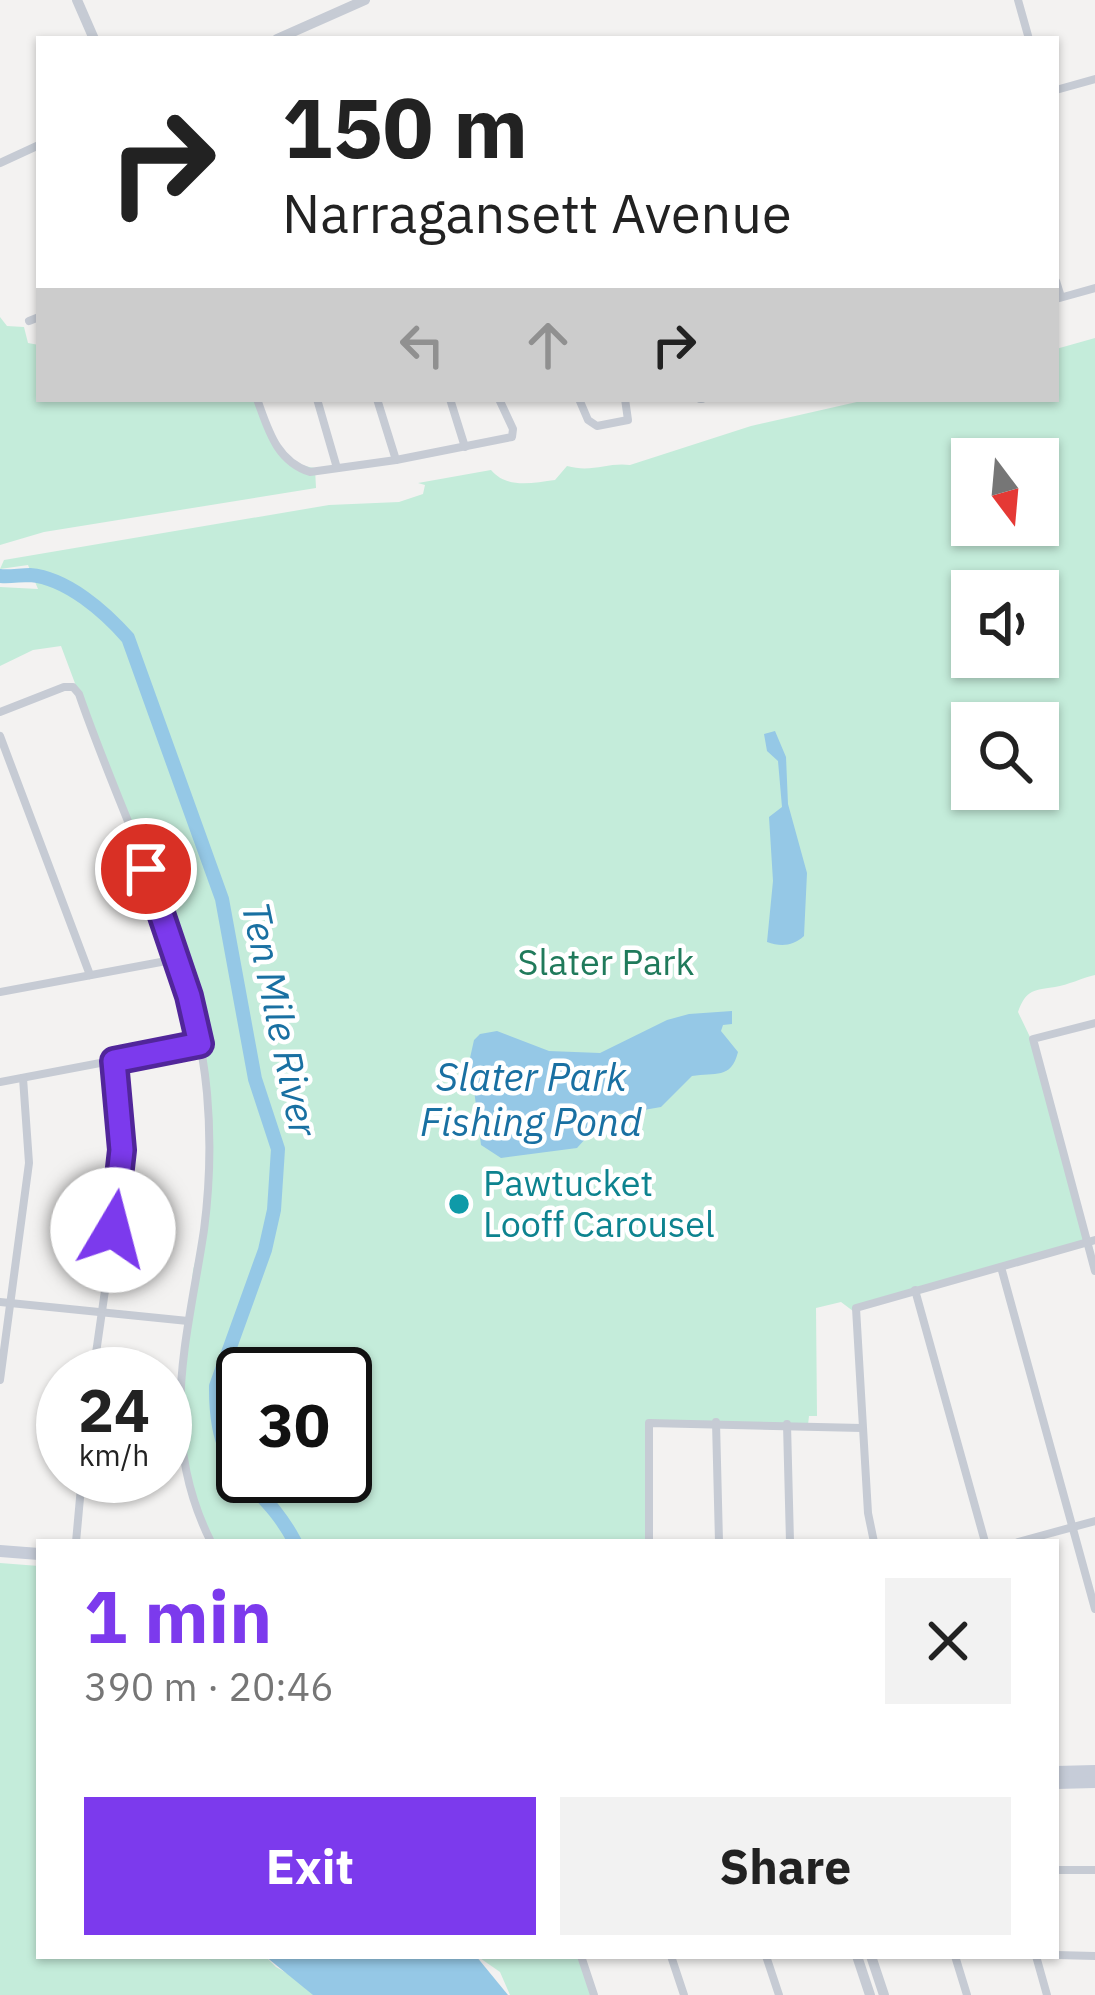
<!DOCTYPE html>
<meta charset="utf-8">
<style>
:root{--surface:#fff;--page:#f2f2f2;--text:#222;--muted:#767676;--accent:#7c3aed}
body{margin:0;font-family:"IBM Plex Sans",sans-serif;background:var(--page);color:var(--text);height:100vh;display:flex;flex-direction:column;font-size:45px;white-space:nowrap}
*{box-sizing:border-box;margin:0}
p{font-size:39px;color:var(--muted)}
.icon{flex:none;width:66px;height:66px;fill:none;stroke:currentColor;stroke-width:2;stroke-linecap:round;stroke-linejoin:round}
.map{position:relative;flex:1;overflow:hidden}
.drawer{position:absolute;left:36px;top:1539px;width:1023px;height:420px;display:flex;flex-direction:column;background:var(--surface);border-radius:0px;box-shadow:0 3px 9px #0004}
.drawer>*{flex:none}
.hud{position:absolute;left:36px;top:36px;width:1023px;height:366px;border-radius:0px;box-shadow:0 3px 9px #0004;background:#fff;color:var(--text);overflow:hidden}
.needle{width:78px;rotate:164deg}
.fabs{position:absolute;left:951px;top:438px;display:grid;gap:24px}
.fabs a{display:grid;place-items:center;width:108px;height:108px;border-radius:0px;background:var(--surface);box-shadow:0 3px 9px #0004;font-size:60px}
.speed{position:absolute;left:36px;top:1347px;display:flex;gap:24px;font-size:60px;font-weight:700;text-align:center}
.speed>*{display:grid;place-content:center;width:156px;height:156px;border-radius:50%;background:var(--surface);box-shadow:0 3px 9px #0004;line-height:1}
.speed small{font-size:30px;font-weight:400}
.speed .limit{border:6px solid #111;border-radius:18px;background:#fff;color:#111}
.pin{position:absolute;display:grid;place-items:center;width:102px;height:102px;color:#fff;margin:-51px;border:6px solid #fff;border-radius:50%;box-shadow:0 3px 12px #0007}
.me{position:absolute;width:132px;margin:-66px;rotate:8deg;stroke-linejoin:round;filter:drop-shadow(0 0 9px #0008)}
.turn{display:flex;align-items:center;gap:42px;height:252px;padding:0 48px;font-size:54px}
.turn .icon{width:156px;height:156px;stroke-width:2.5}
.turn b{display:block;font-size:84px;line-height:102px}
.lanes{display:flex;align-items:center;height:114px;padding:0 48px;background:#0003;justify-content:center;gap:60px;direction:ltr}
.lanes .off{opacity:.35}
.round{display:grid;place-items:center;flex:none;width:126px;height:126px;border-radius:0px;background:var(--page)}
.head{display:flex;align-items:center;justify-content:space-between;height:204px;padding:0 48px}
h1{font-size:72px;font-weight:700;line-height:90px;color:var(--accent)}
.action{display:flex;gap:24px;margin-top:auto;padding:24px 48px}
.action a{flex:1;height:138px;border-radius:0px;background:var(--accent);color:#fff;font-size:48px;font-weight:700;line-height:138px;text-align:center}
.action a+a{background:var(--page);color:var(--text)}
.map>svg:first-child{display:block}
.green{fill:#c4ecda;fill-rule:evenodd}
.water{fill:#95c8e6}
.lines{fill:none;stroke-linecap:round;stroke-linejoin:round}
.river{stroke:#95c8e6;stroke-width:14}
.minor{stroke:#c6cbd4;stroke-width:8}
.tertiary{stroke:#c6cbd4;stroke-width:10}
.secondary{stroke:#c6ccd8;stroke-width:12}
.route-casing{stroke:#51269a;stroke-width:30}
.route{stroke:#7c3aed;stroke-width:21}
.culture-dot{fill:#0f9aa8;stroke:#fff;stroke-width:4.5}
.labels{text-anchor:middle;stroke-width:9;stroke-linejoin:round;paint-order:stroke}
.park-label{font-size:36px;fill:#207a5b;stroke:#fff}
.culture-label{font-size:36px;fill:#0d838f;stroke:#fff;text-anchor:start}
.water-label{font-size:39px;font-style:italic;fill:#1970a2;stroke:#fff}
</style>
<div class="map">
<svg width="1095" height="1995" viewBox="0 0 1095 1995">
<rect width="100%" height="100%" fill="#f3f2f1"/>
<g class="green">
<path d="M 0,317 L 7,326 L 24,327 L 28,343 L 39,345 L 39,399 L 255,399 C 269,431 277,463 315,468 L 316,488 L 44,532 L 0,545 Z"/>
<path d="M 1095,338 L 1095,975 C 1082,978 1068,985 1055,987 C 1035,990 1026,989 1018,1012 L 1030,1037 L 1084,1241 L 853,1311 L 841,1302 L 816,1308 L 817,1416 L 809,1416 L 808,1425 L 651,1420 L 646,1542 L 212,1542 L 199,1516 L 179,1434 L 193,1270 L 205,1223 L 210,1162 L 207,1090 L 193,1012 L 174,947 L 61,646 L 33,650 L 0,666 L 0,587 L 38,589 L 28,565 L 0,569 L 4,560 L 329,505 L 399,502 L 423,494 L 425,485 L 418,483 L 491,470 C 507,489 532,483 555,480 L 567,466 C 592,473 608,462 630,465 L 751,426 L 870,399 L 1056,399 L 1056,349 ZM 972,459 L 1038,459 L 1038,525 L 972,525 ZM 972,591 L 1038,591 L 1038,657 L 972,657 ZM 972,723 L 1038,723 L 1038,789 L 972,789 ZM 243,1374 L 345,1374 L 345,1476 L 243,1476 Z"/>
<path d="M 0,1563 L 39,1566 L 39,1956 L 265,1956 L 276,1967 L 325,1995 L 0,1995 Z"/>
<path d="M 477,1956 L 581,1956 L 594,1995 L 510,1995 L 500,1972 Z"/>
</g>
<g class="water">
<path d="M 775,731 L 786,757 L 788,804 L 807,873 L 804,936 C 793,946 781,947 767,942 L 773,881 L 769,817 L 782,807 L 778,761 L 767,751 L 764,734 Z"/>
<path d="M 732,1011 L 732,1024 L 723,1025 L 721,1031 L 738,1052 C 731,1080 715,1072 692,1076 L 661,1107 L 615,1115 L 596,1127 L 577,1148 L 501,1158 L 481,1145 L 470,1058 L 474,1040 L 480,1034 L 497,1031 L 549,1051 L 600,1053 L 667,1020 L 689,1014 Z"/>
<path d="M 265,1956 L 476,1956 L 508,1995 L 313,1995 Z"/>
</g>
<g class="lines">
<path class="river" d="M 0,576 C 10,577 20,575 30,575 C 67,578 105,612 128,638 L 222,899 L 255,1079 L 278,1149 L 274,1210 L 265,1250 L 216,1386 C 215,1483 258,1472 295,1542"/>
<g class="minor">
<path d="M 1018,0 L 1029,39"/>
<path d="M 1056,90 L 1095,79"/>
<path d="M 0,163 L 39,145"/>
<path d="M 1056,281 L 1061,297"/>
<path d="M 1056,299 L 1095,288"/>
<path d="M 29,321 L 39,317"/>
<path d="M 257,399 C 268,429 276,461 310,472 L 396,460 L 512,437 L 513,429 L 499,399"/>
<path d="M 317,399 L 337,468"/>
<path d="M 377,399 L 396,460"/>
<path d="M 450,399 L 465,447"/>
<path d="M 579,399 L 588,420 L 597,426 L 628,420 L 625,399"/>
<path d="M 700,399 L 702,399"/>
<path d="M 0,712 L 64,687 L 73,687 L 79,694 C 124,825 194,953 207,1093 C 211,1138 210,1184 204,1230 C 187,1342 157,1434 211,1542"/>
<path d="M 0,736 L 90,975"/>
<path d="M 0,992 L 177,959"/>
<path d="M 1095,1023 L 1033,1039 L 1095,1271"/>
<path d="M 0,1082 L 200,1044"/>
<path d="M 1001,1267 L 1095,1609"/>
<path d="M 915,1290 L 985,1542"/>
<path d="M 0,1302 L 188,1321"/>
<path d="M 93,1374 L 122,1172 L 114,1061"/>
<path d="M 0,1380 L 29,1163 L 23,1078"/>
<path d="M 716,1422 L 719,1542"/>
<path d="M 787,1424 L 790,1542"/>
<path d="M 76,1542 L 82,1476"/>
<path d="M 649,1542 L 649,1423 L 862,1428"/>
<path d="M 874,1542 L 868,1513 L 856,1308 L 1095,1240"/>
<path d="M 1018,1542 L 1095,1521"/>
<path d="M 1056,1870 L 1095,1870"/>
<path d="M 1056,1955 L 1095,1956"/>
<path d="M 581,1956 L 594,1995"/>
<path d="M 671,1956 L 684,1995"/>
<path d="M 766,1956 L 779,1995"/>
<path d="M 955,1956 L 967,1995"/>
<path d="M 1036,1956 L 1047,1995"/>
</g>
<g class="tertiary">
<path d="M 77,0 L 94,39"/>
<path d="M 277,39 L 365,0"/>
<path d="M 857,1956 L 870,1995"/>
<path d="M 871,1956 L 884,1995"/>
</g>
<g class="secondary">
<path d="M 0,1551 L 39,1554"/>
<path d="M 1056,1772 L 1095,1771"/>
<path d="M 1056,1783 L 1095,1782"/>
</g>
</g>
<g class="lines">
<defs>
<path id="route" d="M 113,1230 L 122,1150 L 114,1061 L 200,1044 L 189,996 L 146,869"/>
</defs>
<use href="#route" class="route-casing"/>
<use href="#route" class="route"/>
</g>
<circle class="culture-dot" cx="459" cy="1204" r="12"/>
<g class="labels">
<g class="park-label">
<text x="606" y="975">Slater Park</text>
</g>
<g class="culture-label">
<text x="483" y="1196">Pawtucket<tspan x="483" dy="41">Looff Carousel</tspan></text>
</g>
<g class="water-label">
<text transform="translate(280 1019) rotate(78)" y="14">Ten Mile River</text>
<text x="531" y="1091">Slater Park<tspan x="531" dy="45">Fishing Pond</tspan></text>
</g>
</g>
</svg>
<div class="fabs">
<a><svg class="needle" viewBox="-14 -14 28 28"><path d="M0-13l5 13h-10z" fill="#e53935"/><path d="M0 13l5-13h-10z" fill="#767676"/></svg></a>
<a><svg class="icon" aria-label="sound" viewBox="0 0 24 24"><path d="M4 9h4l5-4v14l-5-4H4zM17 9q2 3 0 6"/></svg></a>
<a><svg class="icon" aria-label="search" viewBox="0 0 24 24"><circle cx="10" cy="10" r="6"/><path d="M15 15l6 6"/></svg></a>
</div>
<div class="speed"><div>24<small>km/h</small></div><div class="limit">30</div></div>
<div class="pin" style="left:146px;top:869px;background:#d93025"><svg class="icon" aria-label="arrive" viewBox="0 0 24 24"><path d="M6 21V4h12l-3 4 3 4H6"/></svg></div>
<svg class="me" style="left:113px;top:1230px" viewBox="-20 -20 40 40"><circle r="19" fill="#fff"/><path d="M0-13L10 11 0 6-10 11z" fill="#7c3aed"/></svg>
<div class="hud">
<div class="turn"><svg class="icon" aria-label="right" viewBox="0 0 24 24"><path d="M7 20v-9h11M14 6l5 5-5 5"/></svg><div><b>150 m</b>Narragansett Avenue</div></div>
<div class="lanes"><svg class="icon off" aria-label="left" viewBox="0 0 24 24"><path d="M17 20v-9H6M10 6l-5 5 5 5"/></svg><svg class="icon off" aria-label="ahead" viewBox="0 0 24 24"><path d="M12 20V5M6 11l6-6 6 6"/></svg><svg class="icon" aria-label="right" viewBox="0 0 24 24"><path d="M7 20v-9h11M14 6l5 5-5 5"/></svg></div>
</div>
<section class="drawer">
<div class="head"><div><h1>1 min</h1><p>390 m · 20:46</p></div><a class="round"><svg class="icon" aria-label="close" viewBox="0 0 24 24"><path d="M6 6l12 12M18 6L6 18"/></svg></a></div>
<div class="action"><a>Exit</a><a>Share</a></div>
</section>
</div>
